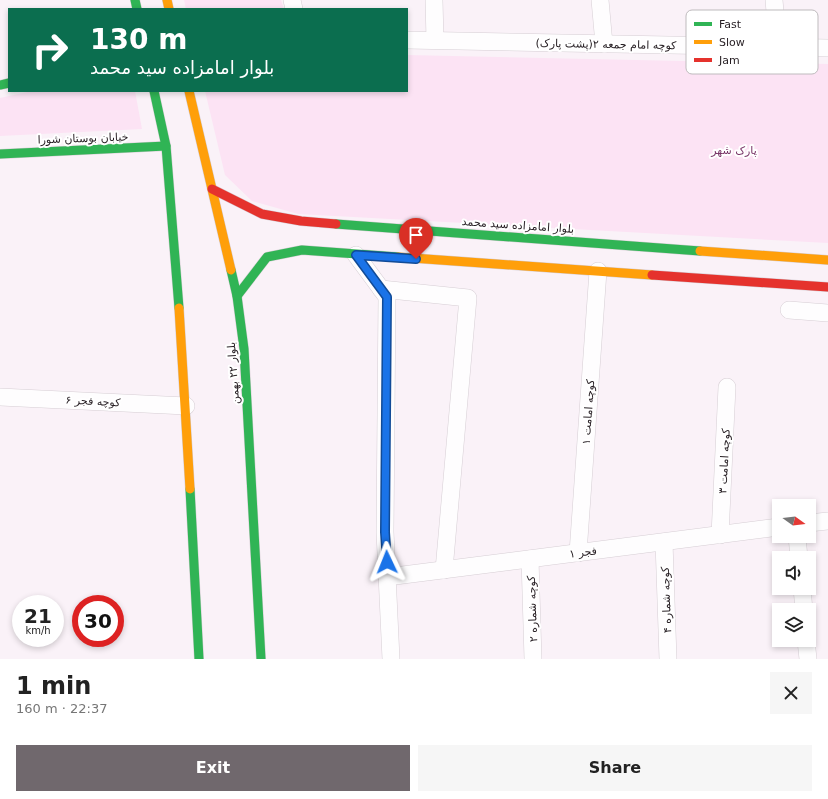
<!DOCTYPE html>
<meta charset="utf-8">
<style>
:root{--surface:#fff;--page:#f6f6f6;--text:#222;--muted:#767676;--accent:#70686d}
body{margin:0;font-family:"DejaVu Sans",Cairo,sans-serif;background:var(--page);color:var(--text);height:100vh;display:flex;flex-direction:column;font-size:15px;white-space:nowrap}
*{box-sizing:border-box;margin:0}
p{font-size:13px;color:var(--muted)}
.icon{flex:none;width:22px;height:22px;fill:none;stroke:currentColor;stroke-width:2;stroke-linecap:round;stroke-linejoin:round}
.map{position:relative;height:659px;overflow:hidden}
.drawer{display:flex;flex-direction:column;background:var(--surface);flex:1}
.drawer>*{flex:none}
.guide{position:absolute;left:8px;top:8px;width:400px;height:84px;border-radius:0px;box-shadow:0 2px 6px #0003;background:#0b6e4f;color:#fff;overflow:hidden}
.needle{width:26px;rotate:105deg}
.fabs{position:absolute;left:772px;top:499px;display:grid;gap:8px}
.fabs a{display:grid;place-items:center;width:44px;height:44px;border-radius:0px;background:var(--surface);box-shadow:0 2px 6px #0003;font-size:20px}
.speed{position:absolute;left:12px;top:595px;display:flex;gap:8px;font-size:20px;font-weight:700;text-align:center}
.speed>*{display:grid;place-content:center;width:52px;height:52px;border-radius:50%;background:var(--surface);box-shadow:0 2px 6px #0003;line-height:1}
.speed small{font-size:10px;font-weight:400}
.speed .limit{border:6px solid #d22;background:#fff;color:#111}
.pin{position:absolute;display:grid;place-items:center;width:34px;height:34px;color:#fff;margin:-41px -17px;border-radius:50% 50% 50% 0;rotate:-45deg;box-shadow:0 0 4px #0007}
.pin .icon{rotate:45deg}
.me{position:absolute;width:44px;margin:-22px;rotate:358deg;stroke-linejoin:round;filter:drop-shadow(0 0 3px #0008)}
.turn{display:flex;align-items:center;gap:14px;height:84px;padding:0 16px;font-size:18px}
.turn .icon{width:52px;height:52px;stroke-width:2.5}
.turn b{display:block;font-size:28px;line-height:34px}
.round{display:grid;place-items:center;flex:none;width:42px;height:42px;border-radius:0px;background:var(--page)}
.head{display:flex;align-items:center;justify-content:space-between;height:68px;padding:0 16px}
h1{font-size:24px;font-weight:600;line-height:30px}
.action{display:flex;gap:8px;margin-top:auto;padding:8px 16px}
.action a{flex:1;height:46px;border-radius:0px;background:var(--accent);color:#fff;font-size:16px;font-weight:600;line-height:46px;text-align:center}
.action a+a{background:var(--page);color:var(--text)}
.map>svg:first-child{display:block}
.green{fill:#fce3f4}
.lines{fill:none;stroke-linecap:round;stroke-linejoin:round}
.street-casing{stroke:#d6ced4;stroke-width:18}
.fast-casing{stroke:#d6ced4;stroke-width:10}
.slow-casing{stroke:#d6ced4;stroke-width:10}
.jam-casing{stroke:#d6ced4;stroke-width:10}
.street{stroke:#fefdfe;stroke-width:17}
.fast{stroke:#30b455;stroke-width:9}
.slow{stroke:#ff9f0a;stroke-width:9}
.jam{stroke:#e5322d;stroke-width:9}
.route-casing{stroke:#114b97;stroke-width:10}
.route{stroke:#1a73e8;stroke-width:7}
.labels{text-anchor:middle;stroke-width:4;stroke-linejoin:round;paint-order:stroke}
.street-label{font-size:11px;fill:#251d22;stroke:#fff}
.park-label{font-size:11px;fill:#783567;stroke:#fff}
.key{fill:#fff;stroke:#bebbbd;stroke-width:1}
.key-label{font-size:11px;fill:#251d22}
</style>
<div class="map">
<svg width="828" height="659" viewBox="0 0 828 659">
<rect width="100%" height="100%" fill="#faf2f8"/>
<g class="green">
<path d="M 184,0 L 281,0 L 284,9 L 186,9 Z"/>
<path d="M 407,55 L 828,64 L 828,243 L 298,214 L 252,201 L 225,175 L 205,91 L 407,91 Z"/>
<path d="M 32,91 L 135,91 L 142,129 L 0,136 L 0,98 Z"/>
</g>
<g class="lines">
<defs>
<g id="street">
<path d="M 292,0 L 294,9"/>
<path d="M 434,0 L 435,40"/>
<path d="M 600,0 L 604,44"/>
<path d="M 774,0 L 778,47"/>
<path d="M 407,40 L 828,48"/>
<path d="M 356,255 L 387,297 L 385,532 L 391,659"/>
<path d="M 381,289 L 468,298 L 444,570"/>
<path d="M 789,310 L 828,313"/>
<path d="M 0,397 L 186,406"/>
<path d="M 809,523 L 828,521"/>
<path d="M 720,535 L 727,387"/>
<path d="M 797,536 L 799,558"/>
<path d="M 664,542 L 668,659"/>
<path d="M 578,553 L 598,271"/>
<path d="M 530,559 L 533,659"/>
<path d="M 387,577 L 779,527"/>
<path d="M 802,588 L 804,610"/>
<path d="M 806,640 L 808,659"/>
</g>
<g id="fast">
<path d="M 135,0 L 137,9"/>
<path d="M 0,85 L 9,83"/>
<path d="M 154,91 L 166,146 L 179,308"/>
<path d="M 0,154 L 166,146"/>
<path d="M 336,224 L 700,251"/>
<path d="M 231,270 L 237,296 L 244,349 L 261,659"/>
<path d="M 237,296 L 267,257 L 302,250 L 398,257"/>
<path d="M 190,489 L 199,659"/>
</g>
<g id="slow">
<path d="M 167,0 L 169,9"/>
<path d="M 189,91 L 231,270"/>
<path d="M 700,251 L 828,260"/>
<path d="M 398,257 L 652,275"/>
<path d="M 179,308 L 190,489"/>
</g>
<g id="jam">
<path d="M 212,189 L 262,214 L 301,221 L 336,224"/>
<path d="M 652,275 L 828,287"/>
</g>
</defs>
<use href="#street" class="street-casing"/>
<use href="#fast" class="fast-casing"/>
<use href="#slow" class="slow-casing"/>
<use href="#jam" class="jam-casing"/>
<use href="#street" class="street"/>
<use href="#fast" class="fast"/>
<use href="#slow" class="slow"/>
<use href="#jam" class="jam"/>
</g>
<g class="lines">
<defs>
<path id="route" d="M 387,562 L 385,532 L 387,297 L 356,255 L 416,259"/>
</defs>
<use href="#route" class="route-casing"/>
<use href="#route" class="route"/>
</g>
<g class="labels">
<g class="street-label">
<text transform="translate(606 44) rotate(1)" y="4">کوچه امام جمعه ۲(پشت پارک)</text>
<text transform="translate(83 138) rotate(-2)" y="4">خیابان بوستان شورا</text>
<text transform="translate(518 225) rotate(4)" y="4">بلوار امامزاده سید محمد</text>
<text transform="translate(233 373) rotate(-94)" y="4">بلوار ۲۲ بهمن</text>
<text transform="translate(93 401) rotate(3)" y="4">کوچه فجر ۶</text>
<text transform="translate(588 412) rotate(-86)" y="4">کوچه امامت ۱</text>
<text transform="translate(724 461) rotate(-87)" y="4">کوچه امامت ۳</text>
<text transform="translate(583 552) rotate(-7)" y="4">فجر ۱</text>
<text transform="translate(666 600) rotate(-92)" y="4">کوچه شماره ۴</text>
<text transform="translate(532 609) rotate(-92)" y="4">کوچه شماره ۲</text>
</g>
<g class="park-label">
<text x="734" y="154">پارک شهر</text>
</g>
</g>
<rect x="686" y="10" width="132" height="64" rx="6" class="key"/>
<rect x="694" y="22" width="18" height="4" fill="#30b455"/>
<rect x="694" y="40" width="18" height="4" fill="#ff9f0a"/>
<rect x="694" y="58" width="18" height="4" fill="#e5322d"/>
<g class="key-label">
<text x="719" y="28">Fast</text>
<text x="719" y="46">Slow</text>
<text x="719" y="64">Jam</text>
</g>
</svg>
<div class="fabs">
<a><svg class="needle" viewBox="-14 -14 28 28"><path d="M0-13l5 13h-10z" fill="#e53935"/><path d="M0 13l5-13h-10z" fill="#767676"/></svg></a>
<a><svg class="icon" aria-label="sound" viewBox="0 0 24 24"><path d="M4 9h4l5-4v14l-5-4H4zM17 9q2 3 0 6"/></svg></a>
<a><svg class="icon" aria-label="layers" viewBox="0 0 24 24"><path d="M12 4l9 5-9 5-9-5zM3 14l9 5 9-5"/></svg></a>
</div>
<div class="speed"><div>21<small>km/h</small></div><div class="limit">30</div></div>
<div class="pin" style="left:416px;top:259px;background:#d93025"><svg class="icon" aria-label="arrive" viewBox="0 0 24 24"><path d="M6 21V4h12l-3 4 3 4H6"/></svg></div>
<svg class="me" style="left:387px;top:562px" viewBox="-20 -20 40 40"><path d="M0-17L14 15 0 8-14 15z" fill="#1a73e8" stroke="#fff" stroke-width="4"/></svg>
<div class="guide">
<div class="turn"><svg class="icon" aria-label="right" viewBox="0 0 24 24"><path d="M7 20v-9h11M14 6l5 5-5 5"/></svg><div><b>130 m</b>بلوار امامزاده سید محمد</div></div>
</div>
</div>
<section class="drawer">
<div class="head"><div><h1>1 min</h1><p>160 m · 22:37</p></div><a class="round"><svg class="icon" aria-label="close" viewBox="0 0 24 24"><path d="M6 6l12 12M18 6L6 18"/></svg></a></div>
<div class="action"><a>Exit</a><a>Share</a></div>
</section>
